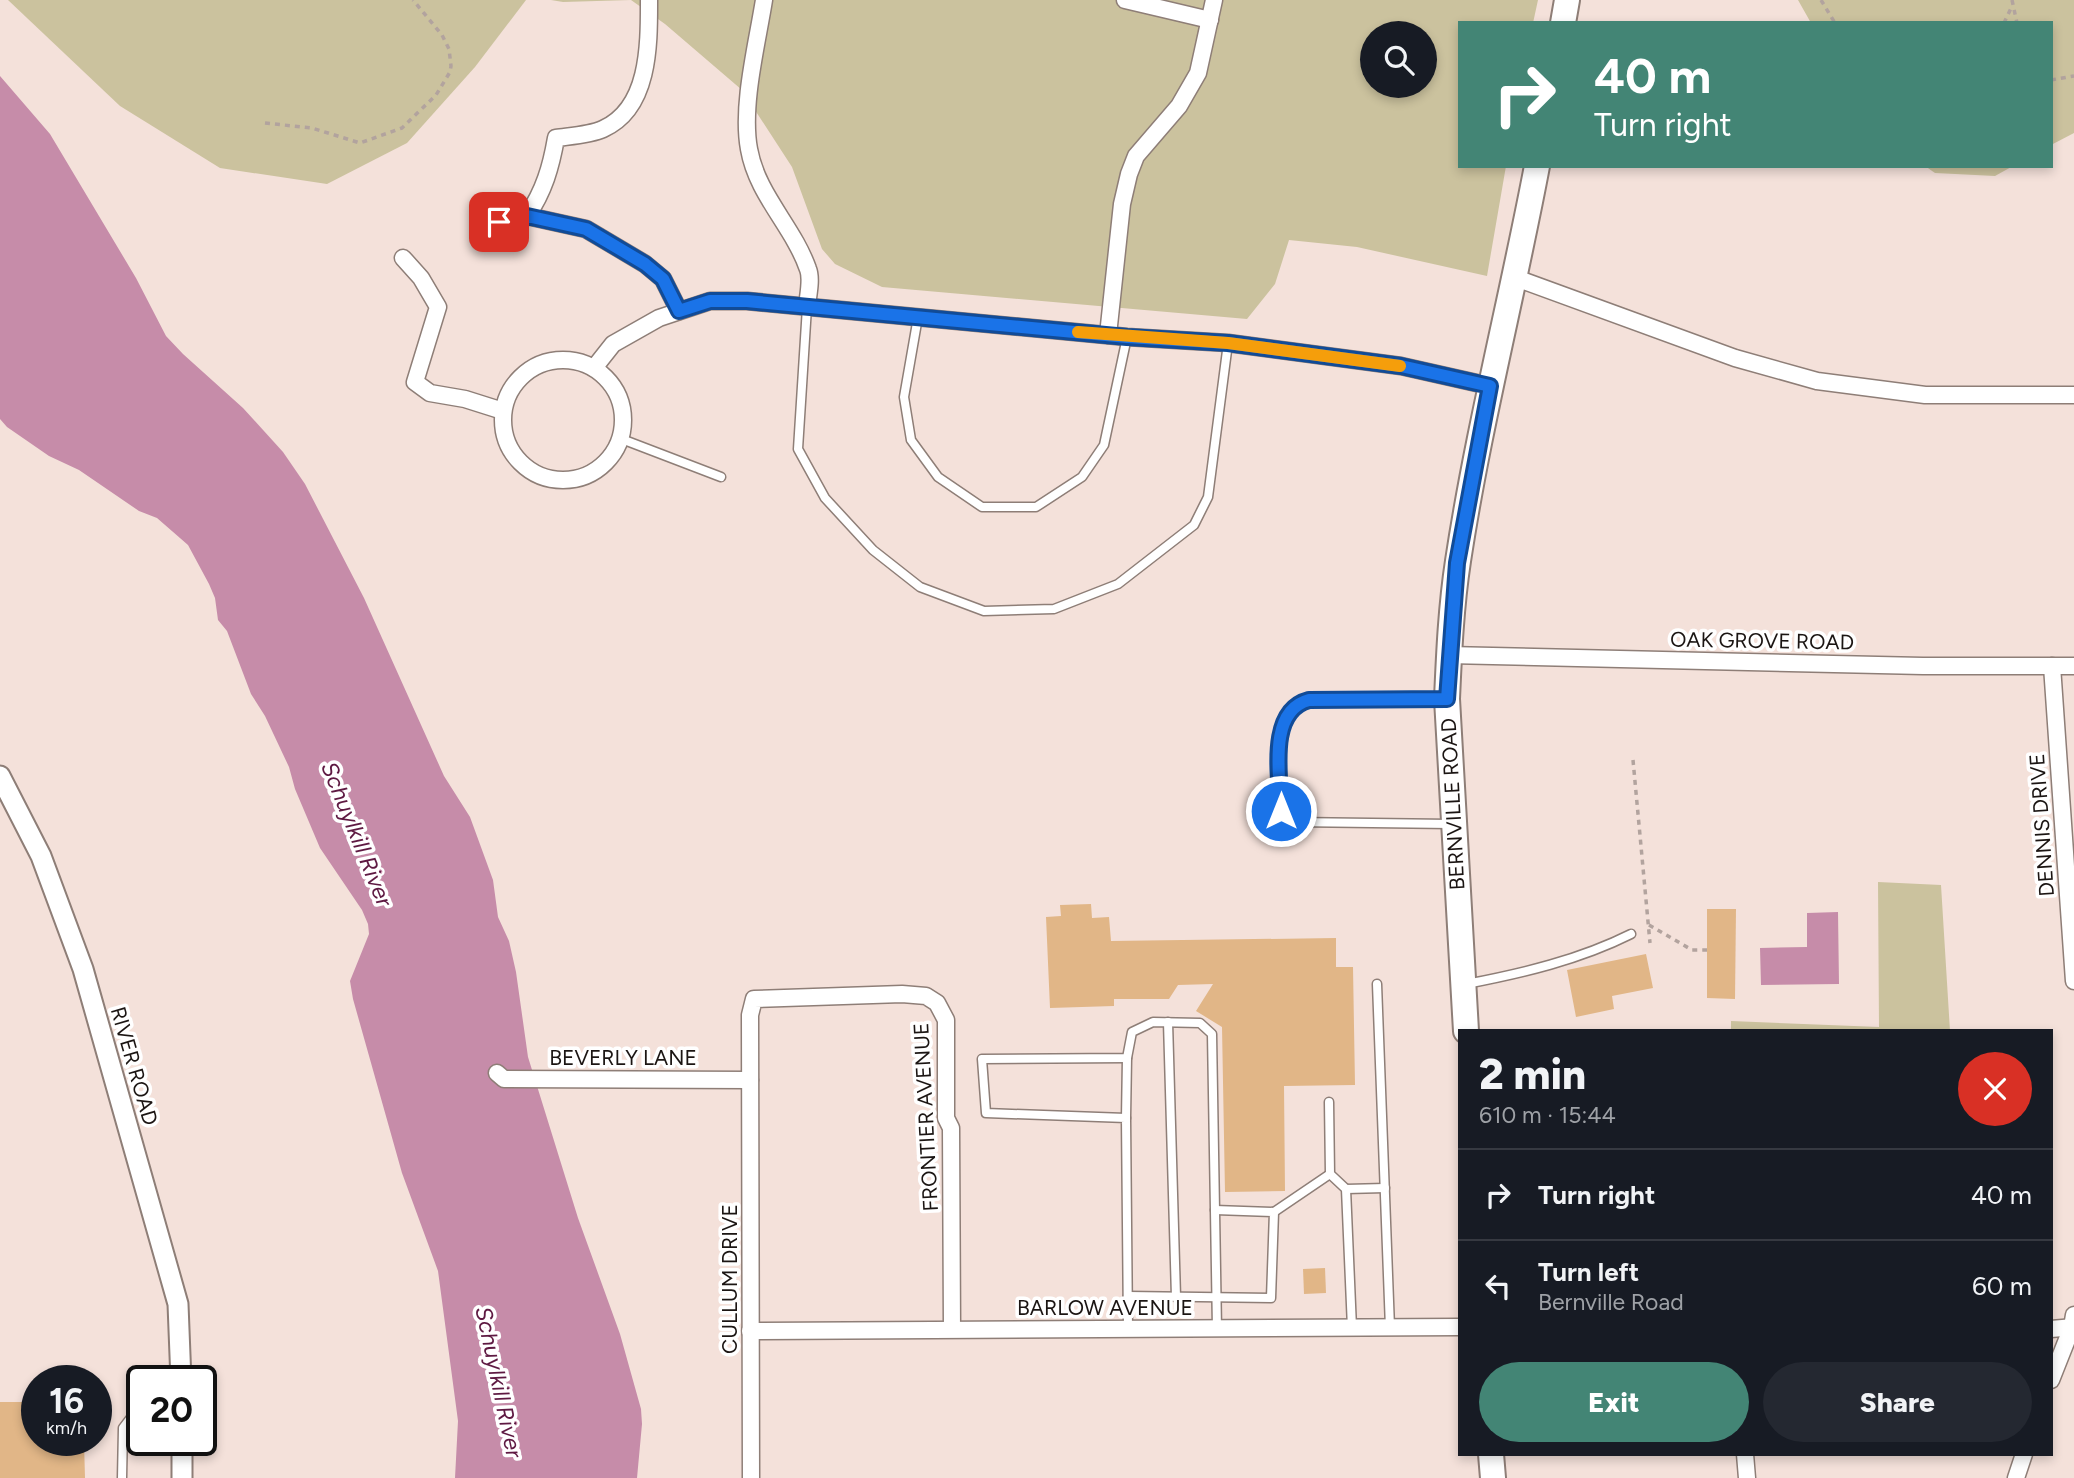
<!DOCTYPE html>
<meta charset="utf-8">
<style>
:root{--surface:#171b24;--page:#242831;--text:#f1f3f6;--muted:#9ea1a6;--line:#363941;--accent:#438575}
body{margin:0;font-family:Figtree,sans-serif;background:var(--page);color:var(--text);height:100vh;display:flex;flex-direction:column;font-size:26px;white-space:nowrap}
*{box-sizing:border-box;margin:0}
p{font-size:23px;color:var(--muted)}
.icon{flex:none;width:38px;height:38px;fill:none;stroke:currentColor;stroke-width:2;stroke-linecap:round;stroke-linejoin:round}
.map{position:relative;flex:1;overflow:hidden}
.side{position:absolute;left:1458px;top:1029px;width:595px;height:427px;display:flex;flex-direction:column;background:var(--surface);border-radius:0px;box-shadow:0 4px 10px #0003}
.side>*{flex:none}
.hud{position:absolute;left:1458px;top:21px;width:595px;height:147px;border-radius:0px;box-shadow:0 4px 10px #0003;background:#438575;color:#fff;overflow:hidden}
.buttons{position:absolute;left:1360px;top:21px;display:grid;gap:14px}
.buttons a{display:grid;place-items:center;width:77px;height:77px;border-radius:50%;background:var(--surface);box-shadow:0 4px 10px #0003;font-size:35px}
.speed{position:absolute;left:21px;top:1365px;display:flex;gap:14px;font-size:35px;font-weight:700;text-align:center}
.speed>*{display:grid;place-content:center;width:91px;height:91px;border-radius:50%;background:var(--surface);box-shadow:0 4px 10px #0003;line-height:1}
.speed small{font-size:18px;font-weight:400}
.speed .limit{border:4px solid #111;border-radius:10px;background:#fff;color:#111}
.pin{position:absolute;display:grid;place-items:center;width:60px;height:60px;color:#fff;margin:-30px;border-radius:14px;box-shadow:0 4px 10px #0006}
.me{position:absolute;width:77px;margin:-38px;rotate:0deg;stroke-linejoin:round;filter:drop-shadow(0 0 5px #0008)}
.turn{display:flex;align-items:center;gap:24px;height:147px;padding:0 21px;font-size:32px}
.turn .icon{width:91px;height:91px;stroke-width:2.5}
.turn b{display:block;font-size:49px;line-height:60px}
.round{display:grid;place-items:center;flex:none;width:74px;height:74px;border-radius:37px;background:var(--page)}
.head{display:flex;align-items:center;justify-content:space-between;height:119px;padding:0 21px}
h1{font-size:42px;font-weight:800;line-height:52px}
.action{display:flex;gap:14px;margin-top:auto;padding:14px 21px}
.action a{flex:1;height:80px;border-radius:42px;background:var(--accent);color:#fff;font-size:28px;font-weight:800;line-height:80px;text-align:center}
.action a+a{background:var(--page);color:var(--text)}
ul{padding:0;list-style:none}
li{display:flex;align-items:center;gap:21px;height:91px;padding:0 21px;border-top:2px solid var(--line)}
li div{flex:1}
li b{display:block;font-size:26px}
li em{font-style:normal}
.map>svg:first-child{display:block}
.green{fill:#cbc29e;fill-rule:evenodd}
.water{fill:#c68ca9}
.building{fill:#e1b687}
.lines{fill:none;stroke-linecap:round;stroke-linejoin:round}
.service-casing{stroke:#8e7e77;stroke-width:11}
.minor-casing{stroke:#8e7e77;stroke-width:19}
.tertiary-casing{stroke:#8e7e77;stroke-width:23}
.primary-casing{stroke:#8e7e77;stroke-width:28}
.path{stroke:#b2a39e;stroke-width:3.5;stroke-dasharray:5 5;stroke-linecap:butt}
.service{stroke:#fff;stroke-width:8}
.minor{stroke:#fff;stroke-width:16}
.tertiary{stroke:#fff;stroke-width:19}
.primary{stroke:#fff;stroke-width:24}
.route-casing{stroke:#114b97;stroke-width:18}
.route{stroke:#1a73e8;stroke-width:12}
.slow{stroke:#f59e0b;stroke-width:12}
.labels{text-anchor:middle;stroke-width:7;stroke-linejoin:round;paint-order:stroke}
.street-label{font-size:21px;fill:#1b1513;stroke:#fff}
.water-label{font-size:23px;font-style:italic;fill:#5e1942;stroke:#fff}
</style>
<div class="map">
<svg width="2074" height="1478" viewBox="0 0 2074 1478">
<rect width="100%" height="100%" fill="#f4e1da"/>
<g class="green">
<path d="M 8,0 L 526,0 L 475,67 L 407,143 L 327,184 L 220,168 L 120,106 Z"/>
<path d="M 551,0 L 1538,0 L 1533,23 L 1460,23 L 1460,166 L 1506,166 L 1487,276 L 1357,247 L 1289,240 L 1275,284 L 1247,319 L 882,287 L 835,264 L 822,249 L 792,167 L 742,90 L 665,24 L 631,0 L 563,2 ZM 1372,33 L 1424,33 L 1424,86 L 1372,86 Z"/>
<path d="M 1798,0 L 2074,0 L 2074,133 L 2051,145 L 2051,23 L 1811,23 Z"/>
<path d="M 1925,166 L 2013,166 L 1995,176 L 1935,173 Z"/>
<path d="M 1878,882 L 1941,885 L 1950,1031 L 1731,1031 L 1731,1021 L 1879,1027 Z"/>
</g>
<g class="water">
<path d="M 0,76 L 50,134 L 136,278 L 166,336 L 183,354 L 243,408 L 283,452 L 305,484 L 364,598 L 444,776 L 470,817 L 493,880 L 498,917 L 509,941 L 516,972 L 528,1057 L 578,1218 L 620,1334 L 641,1409 L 642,1424 L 637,1478 L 455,1478 L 458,1421 L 438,1271 L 402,1173 L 353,999 L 350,981 L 369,934 L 368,924 L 362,910 L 320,848 L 295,789 L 289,767 L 265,716 L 251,694 L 227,631 L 218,620 L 215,598 L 209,584 L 188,545 L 157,518 L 139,511 L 79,470 L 49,456 L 7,427 L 0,419 Z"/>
<path d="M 1838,912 L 1839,984 L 1761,985 L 1760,948 L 1807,947 L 1807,913 Z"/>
</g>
<g class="building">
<path d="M 1091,904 L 1092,918 L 1109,917 L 1111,941 L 1336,938 L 1336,967 L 1353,967 L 1355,1085 L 1284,1086 L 1285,1191 L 1225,1192 L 1222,1027 L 1196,1011 L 1213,984 L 1178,985 L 1169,999 L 1114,999 L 1114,1006 L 1050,1008 L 1046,917 L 1061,916 L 1060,905 Z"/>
<path d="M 1707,909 L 1736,909 L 1735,999 L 1707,998 Z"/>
<path d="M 1646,954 L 1653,988 L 1612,996 L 1614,1009 L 1576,1017 L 1567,970 Z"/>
<path d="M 1325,1268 L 1326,1293 L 1304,1294 L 1303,1269 Z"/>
<path d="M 0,1402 L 37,1402 L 37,1440 L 84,1442 L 85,1478 L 0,1478 Z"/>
</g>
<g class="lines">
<defs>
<g id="service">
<path d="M 807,307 L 798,449 L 825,498 L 873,550 L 920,587 L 984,611 L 1054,609 L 1118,584 L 1194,525 L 1208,497 L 1228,343"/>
<path d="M 918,317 L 904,397 L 911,440 L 938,477 L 982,507 L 1036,507 L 1082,477 L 1104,445 L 1127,337"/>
<path d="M 619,438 L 721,477"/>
<path d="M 1444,699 L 1309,700 C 1301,702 1294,704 1289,711 C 1273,732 1280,784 1281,811 L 1285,818 L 1293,822 L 1451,824"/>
<path d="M 1377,984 L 1390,1328"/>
<path d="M 1466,984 C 1523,973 1579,960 1631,934"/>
<path d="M 1168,1022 L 1176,1297"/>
<path d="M 1329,1102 L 1330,1174 L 1346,1189 L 1352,1328"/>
<path d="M 1126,1118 L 1127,1058"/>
<path d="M 1346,1189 L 1385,1188"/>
<path d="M 1274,1212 L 1330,1174"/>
<path d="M 1128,1296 L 1271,1298 L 1274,1212 L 1215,1210"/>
<path d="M 1128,1329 L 1126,1118 L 986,1113 L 982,1059 L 1127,1058 L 1132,1032 L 1153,1022 L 1200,1023 L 1212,1034 L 1217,1329"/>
<path d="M 122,1478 L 123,1428 L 142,1403"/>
</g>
<g id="minor">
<path d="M 764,0 C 757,44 741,106 749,149 C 757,195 793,226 808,269 C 812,279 808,295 807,306"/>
<path d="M 1125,0 L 1210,20"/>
<path d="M 527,216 C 544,191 551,167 556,138 C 570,136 590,135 603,129 C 650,108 649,44 649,0"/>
<path d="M 499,222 L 527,216 L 586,229 L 645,264 L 663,279 L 679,311"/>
<path d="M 403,258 L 421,278 L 438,307 L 415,382 L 430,393 L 465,399 L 503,411"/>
<path d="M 1516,278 L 1735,358 L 1817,381 L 1925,395 L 2074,395"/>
<path d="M 1108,335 L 1122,204 L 1129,174 L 1136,156 L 1179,106 L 1198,73 L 1214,0"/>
<circle cx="563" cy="420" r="60"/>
<path d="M 594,368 L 613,344 L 659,318 L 710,301 L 747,301 L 1127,337 L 1228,343 L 1401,366 L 1490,386"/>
<path d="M 1448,655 L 1923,666 L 2074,666"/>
<path d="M 2052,666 L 2074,981"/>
<path d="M 497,1073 L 504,1079 L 750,1080"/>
<path d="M 2051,1329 L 2074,1327"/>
<path d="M 750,1331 L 1460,1327"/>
<path d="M 2051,1380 L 2072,1327 L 2074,1315"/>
<path d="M 1745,1454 L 1747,1478"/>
<path d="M 751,1478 L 750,1015 L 754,999 L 902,994 L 926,996 L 937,1003 L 946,1020 L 946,1118 L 951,1128 L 952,1329"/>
<path d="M 2016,1478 L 2024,1454"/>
</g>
<g id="tertiary">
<path d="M 0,776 L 41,856 L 83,969 L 178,1304 L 181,1381"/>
<path d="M 182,1440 L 182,1478"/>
</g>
<g id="primary">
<path d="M 1563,23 L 1567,0"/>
<path d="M 1466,1031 L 1447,699 C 1449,653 1451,607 1458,561 C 1478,429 1512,298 1537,166"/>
<path d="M 1491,1454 L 1493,1478"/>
</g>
</defs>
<use href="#service" class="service-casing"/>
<use href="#minor" class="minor-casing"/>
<use href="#tertiary" class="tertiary-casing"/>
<use href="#primary" class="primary-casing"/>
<g class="path">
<path d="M 1821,0 L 1835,23"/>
<path d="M 2012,0 L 2017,23"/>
<path d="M 2004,23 L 2012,6"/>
<path d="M 2051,80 L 2074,76"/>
<path d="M 265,123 L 312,128 L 360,143 L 402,128 L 436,95 L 450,72 L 451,66 L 449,49 L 442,35 L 413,0"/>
<path d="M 1633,760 L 1650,943"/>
<path d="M 1649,925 L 1692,950 L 1707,950"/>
</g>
<use href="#service" class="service"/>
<use href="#minor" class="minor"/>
<use href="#tertiary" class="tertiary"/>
<use href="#primary" class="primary"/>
</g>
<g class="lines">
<defs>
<path id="route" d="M 499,222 L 527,216 L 586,229 L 645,264 L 663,279 L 679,311 L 710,301 L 747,301 L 1127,337 L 1228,343 L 1401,366 L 1490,386 L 1457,563 L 1447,699 L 1309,700 C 1267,711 1280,777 1281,811"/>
</defs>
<use href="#route" class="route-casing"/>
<use href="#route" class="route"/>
<path class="slow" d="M 1078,332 L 1228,343 L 1400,366"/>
</g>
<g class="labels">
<g class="street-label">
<text transform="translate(1762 641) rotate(1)" y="7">OAK GROVE ROAD</text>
<text transform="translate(1453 804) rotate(-93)" y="7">BERNVILLE ROAD</text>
<text transform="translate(2042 825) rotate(-94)" y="7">DENNIS DRIVE</text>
<text x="623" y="1065">BEVERLY LANE</text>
<text transform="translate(134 1066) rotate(74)" y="7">RIVER ROAD</text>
<text transform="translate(926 1117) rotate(-93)" y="7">FRONTIER AVENUE</text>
<text transform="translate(730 1279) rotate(-90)" y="7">CULLUM DRIVE</text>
<text x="1105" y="1315">BARLOW AVENUE</text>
</g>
<g class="water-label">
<text transform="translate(357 834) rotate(68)" y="8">Schuylkill River</text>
<text transform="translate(499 1382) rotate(78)" y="8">Schuylkill River</text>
</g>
</g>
</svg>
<div class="buttons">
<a><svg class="icon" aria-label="search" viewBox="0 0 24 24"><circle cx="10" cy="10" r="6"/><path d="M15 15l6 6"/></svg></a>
</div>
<div class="speed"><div>16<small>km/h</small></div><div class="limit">20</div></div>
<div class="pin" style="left:499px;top:222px;background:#d93025"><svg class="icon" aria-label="arrive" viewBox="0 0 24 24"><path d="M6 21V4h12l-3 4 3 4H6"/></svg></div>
<svg class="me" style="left:1281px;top:811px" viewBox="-20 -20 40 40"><circle r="17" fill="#1a73e8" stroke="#fff" stroke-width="3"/><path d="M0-11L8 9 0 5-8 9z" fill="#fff"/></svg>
<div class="hud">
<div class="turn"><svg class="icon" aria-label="right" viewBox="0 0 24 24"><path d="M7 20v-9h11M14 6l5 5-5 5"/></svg><div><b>40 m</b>Turn right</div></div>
</div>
<section class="side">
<div class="head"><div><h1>2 min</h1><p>610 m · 15:44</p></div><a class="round" style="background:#d93025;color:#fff"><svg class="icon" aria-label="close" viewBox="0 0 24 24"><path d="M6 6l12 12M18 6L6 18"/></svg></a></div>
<ul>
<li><svg class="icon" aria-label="right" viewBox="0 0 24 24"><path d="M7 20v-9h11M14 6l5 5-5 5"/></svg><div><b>Turn right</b></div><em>40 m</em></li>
<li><svg class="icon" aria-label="left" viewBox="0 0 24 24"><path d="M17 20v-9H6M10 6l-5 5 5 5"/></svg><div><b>Turn left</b><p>Bernville Road</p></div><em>60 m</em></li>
</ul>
<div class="action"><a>Exit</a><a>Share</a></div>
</section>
</div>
